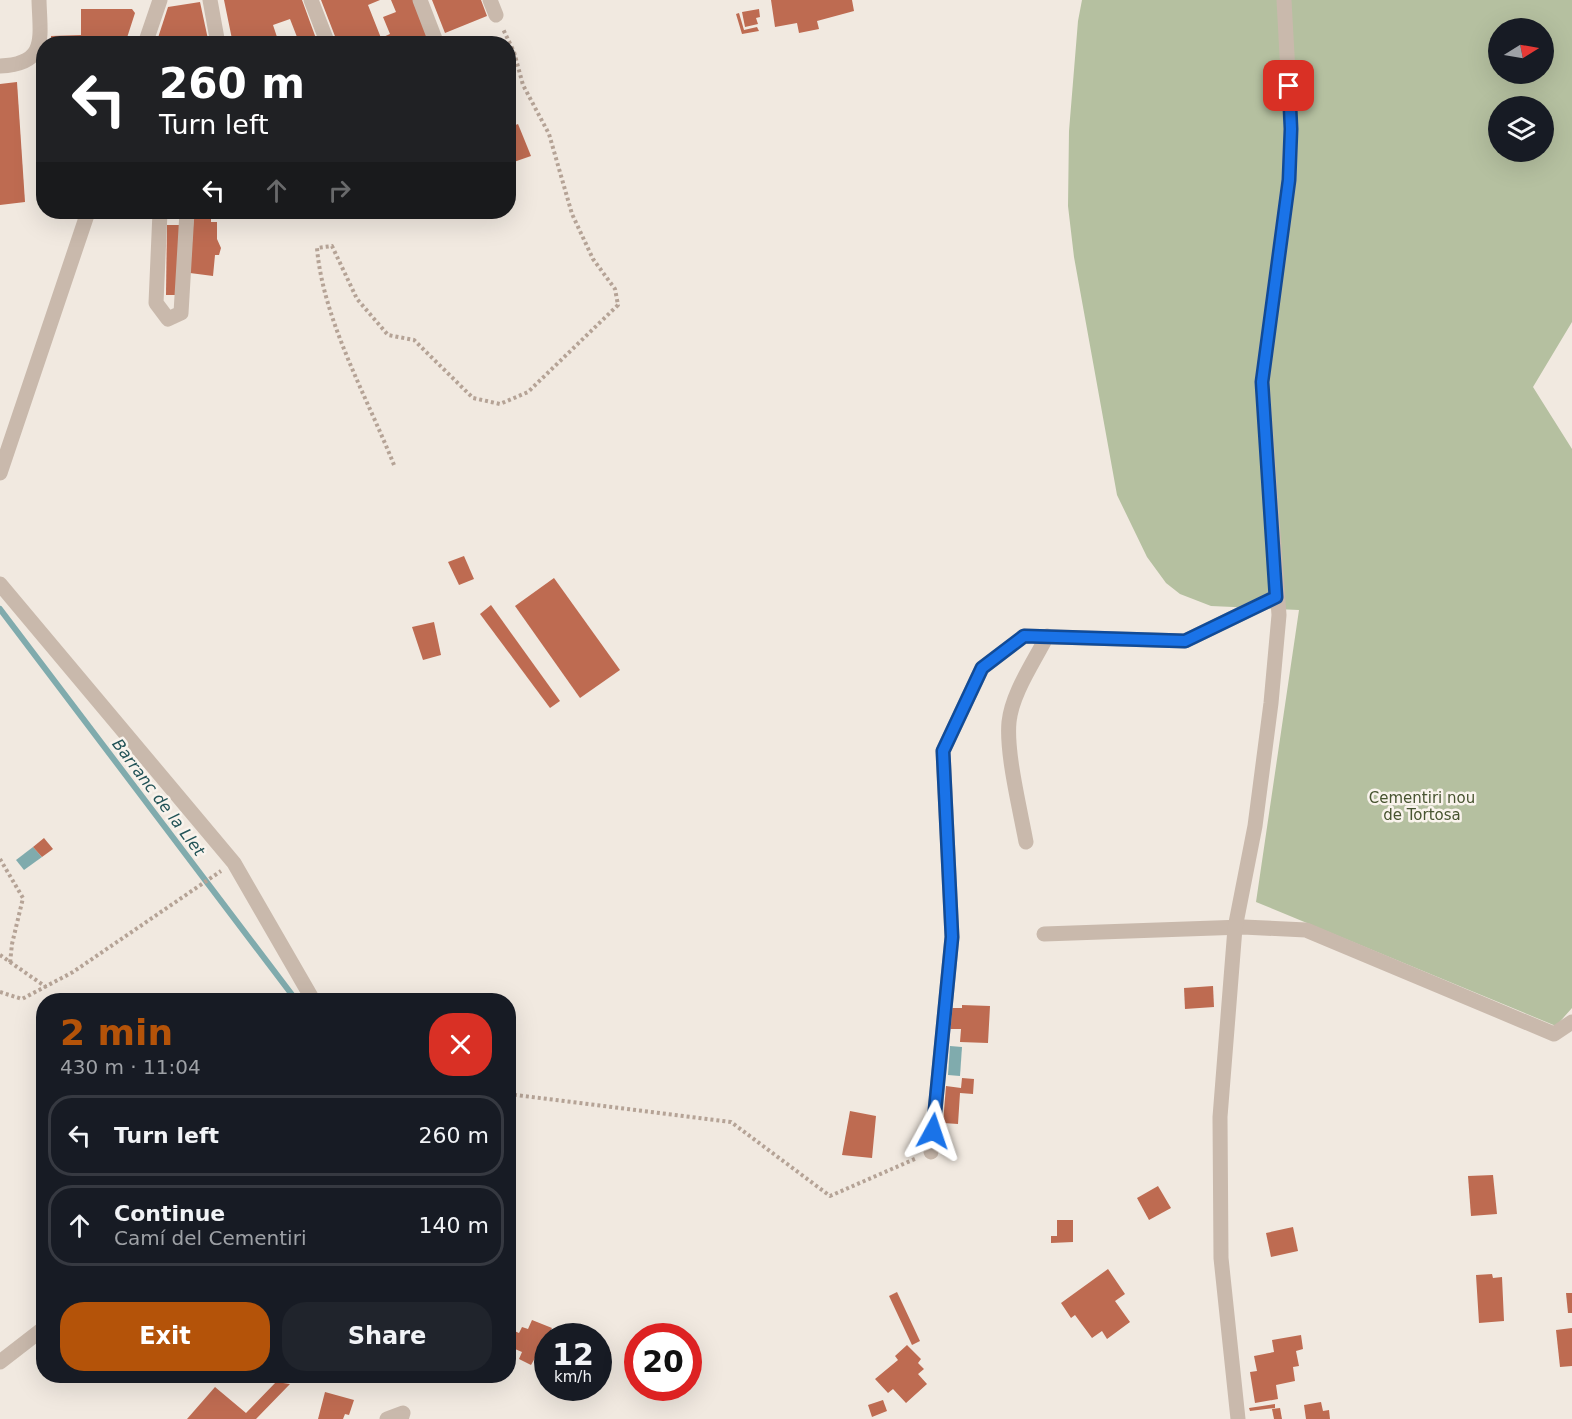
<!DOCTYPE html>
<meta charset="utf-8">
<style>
:root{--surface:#171b24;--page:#20242c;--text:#f1f3f6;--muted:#9ea1a6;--line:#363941;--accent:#b45309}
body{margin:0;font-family:"DejaVu Sans",sans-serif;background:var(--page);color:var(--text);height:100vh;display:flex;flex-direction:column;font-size:22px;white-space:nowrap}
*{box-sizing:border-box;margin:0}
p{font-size:20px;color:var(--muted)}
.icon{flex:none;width:33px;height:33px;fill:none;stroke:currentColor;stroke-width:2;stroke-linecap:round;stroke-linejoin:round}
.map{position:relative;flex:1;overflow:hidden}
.drawer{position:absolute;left:36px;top:993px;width:480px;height:390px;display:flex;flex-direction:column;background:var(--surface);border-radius:24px;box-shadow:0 6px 24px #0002}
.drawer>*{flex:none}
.banner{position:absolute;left:36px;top:36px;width:480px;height:183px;border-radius:24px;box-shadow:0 6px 24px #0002;background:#202124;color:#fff;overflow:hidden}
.needle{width:39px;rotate:79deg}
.controls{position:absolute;left:1488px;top:18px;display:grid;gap:12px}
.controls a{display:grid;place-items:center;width:66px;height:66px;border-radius:50%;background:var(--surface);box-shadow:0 6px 24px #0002;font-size:30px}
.speed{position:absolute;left:534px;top:1323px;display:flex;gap:12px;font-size:30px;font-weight:700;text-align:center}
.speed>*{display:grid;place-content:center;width:78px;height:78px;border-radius:50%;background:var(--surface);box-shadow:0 6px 24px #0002;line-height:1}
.speed small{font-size:15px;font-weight:400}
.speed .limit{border:9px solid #d22;background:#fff;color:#111}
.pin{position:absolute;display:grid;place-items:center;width:51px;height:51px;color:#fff;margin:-26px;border-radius:12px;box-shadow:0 3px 9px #0006}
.me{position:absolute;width:66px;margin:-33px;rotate:5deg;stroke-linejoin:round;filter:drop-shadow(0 0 4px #0008)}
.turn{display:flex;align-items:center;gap:21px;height:126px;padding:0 24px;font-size:27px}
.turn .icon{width:78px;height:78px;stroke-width:2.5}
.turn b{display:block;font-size:42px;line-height:51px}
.lanes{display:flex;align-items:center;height:57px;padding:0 24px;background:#0003;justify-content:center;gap:30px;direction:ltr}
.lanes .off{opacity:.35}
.round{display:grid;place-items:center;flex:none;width:63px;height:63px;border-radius:24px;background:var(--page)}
.head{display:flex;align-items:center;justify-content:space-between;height:102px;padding:0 24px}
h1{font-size:36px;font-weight:800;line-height:45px;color:var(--accent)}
.action{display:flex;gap:12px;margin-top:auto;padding:12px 24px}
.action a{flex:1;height:69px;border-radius:24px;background:var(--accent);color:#fff;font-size:24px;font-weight:800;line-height:69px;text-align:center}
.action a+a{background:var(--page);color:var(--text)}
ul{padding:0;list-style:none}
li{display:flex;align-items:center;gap:18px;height:81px;margin:0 12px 9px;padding:0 12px;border:3px solid var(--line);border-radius:24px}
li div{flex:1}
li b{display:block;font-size:22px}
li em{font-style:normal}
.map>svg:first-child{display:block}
.green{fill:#b5c0a0;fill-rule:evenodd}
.water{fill:#80abad}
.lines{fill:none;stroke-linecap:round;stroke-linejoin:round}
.stream{stroke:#80abad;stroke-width:6}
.building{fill:#be6b51}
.path{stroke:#b5a396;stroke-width:4;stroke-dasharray:3 3;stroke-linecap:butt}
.minor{stroke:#c9b9ac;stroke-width:15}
.route-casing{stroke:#114b97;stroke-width:15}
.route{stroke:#1a73e8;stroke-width:10}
.labels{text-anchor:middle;stroke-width:5;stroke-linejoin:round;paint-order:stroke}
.park-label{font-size:15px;fill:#475430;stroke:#f9f3ec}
.water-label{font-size:16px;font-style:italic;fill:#225357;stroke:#f9f3ec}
</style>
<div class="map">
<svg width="1572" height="1419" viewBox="0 0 1572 1419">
<rect width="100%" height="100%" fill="#f1e9e0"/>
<path class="green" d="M 1082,0 L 1572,0 L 1572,322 L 1533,387 L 1572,449 L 1572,1008 L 1556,1026 L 1256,902 L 1299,610 L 1211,606 L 1180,594 L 1166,583 L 1147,557 L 1117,495 L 1074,257 L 1068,206 L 1069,131 L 1078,21 ZM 1498,28 L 1544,28 L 1544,74 L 1498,74 ZM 1498,106 L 1544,106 L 1544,152 L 1498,152 Z"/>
<g class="water">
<path d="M 37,98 L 43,99 L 41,125 L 36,122 Z"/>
<path d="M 33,847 L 42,857 L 24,870 L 16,860 Z"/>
<path d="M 950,1046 L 962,1047 L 960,1076 L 948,1075 Z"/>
</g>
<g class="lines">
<path class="stream" d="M 0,609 L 296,1000"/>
</g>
<g class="building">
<path d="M 224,0 L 302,0 L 318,44 L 296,44 L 294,37 L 297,37 L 290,19 L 273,25 L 279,43 L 233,44 Z"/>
<path d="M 321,0 L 380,0 L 368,5 L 381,38 L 390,34 L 383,17 L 396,12 L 391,0 L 413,0 L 428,38 L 415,44 L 338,44 Z"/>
<path d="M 432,0 L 481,0 L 487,16 L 445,33 Z"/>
<path d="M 771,0 L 852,0 L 854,11 L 817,21 L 819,29 L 799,33 L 797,23 L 775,27 Z"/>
<path d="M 200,2 L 209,44 L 156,44 L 168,7 Z"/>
<path d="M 81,9 L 132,9 L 135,13 L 125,44 L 51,44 L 51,36 L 81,35 Z"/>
<path d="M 759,9 L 760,17 L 756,18 L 758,24 L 745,27 L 742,12 Z"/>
<path d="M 739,13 L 744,30 L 757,27 L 759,31 L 742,34 L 736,14 Z"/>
<path d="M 17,82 L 25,202 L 0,205 L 0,84 Z"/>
<path d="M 518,124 L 531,156 L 508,164 L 508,128 Z"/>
<path d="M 56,212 L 76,212 L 75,218 Z"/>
<path d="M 194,212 L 211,212 L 211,222 L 217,222 L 217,239 L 221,248 L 219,255 L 215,255 L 213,276 L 190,273 Z"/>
<path d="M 167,225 L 182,225 L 175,295 L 166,295 Z"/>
<path d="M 464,556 L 474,579 L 459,585 L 448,562 Z"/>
<path d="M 554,578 L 620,670 L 580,698 L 515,606 Z"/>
<path d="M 491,605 L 560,701 L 550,708 L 480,614 Z"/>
<path d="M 434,622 L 441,655 L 423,660 L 412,627 Z"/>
<path d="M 44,838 L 53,849 L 42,857 L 33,847 Z"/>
<path d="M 1213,986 L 1214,1007 L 1185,1009 L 1184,988 Z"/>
<path d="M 962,1005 L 990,1006 L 988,1043 L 960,1042 L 961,1029 L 950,1029 L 951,1008 L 962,1008 Z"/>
<path d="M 962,1078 L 974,1079 L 973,1094 L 960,1093 L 958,1124 L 943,1123 L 946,1086 L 961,1088 Z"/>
<path d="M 850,1111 L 876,1116 L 872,1158 L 842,1155 Z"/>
<path d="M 1493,1175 L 1497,1214 L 1471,1216 L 1468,1176 Z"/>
<path d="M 1158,1186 L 1171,1208 L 1149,1220 L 1137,1198 Z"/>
<path d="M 1057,1220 L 1073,1220 L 1073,1242 L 1051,1243 L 1051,1236 L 1057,1236 Z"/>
<path d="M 1293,1227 L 1298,1251 L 1271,1257 L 1266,1233 Z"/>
<path d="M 514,1251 L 516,1259 L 508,1260 L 508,1252 Z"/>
<path d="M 1108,1269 L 1125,1294 L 1115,1301 L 1130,1322 L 1107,1339 L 1102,1331 L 1092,1338 L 1075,1315 L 1071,1318 L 1061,1303 Z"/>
<path d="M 1492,1274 L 1493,1278 L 1502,1277 L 1504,1321 L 1479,1323 L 1476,1275 Z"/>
<path d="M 897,1292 L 920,1341 L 912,1345 L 889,1296 Z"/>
<path d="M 1566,1293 L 1572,1293 L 1572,1313 L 1568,1313 Z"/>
<path d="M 532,1320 L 552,1328 L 531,1365 L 519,1359 L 522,1352 L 508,1346 L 508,1339 L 512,1330 L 519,1333 L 522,1327 L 528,1329 Z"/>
<path d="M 1572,1328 L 1572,1366 L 1560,1367 L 1556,1330 Z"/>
<path d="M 1301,1335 L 1303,1349 L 1296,1351 L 1299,1366 L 1293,1367 L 1295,1381 L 1276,1385 L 1278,1399 L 1255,1403 L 1250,1372 L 1257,1371 L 1254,1356 L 1274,1352 L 1272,1340 Z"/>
<path d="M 907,1345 L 921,1359 L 918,1363 L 924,1369 L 918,1374 L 927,1384 L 906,1403 L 893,1389 L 888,1393 L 875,1379 L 898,1360 L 895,1356 Z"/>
<path d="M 598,1350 L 611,1352 L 610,1362 L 604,1361 L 602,1377 L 598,1377 Z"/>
<path d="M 276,1382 L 290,1384 L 256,1419 L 187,1419 L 215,1387 L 246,1413 Z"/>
<path d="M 571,1388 L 590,1388 L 589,1395 L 570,1392 Z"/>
<path d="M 325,1392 L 354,1400 L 349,1415 L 345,1414 L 343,1419 L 318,1419 Z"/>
<path d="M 883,1400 L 887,1411 L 872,1417 L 868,1405 Z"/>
<path d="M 1321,1402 L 1323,1411 L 1329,1410 L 1330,1419 L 1306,1419 L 1304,1405 Z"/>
<path d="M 1275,1404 L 1275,1408 L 1250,1411 L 1249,1408 Z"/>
<path d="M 1280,1408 L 1282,1419 L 1274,1419 L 1272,1409 Z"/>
</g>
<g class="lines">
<g class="path">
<path d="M 394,465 C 367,397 323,320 317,248 L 332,246 L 357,299 L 388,335 L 414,340 L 473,398 L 500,404 L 528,392 L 618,305 L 615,289 L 593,259 L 572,214 L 549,134 L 523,85 L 514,52 L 503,29"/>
<path d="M 0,859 L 23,898 L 12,944 L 10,963"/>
<path d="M 0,955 L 46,987"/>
<path d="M 0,992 L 22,999 L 73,972 L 221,871"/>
<path d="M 508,1094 L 731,1122 L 830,1196 L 917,1158"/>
</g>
<g class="minor">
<path d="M 210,0 L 218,44"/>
<path d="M 311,0 L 328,44"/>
<path d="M 420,0 L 435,39"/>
<path d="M 490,0 L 496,15"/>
<path d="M 145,44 L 160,0"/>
<path d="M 0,66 C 48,64 40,38 39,0"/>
<path d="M 160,212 L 156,303 L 168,319 L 181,313 L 187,212"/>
<path d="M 0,473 L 88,212"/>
<path d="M 0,584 L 234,863 L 313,1000"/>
<path d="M 1026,842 C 1020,809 1006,753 1009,722 C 1012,693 1034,662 1047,636"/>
<path d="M 1044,934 L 1243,927 L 1306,930 L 1554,1034 L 1572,1022"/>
<path d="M 931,1152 L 952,937 L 943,751 L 982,668 L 1024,636 L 1185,641 L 1276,597"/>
<path d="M 0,1362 L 44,1328"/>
<path d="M 387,1419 L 403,1413 L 401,1419"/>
<path d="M 1238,1419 L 1221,1258 L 1220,1117 L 1235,928 L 1255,826 L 1271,703 L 1279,615 L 1262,382 L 1289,180 L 1291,128 L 1284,0"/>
</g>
</g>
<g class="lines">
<defs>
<path id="route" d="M 933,1131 L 952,937 L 943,751 L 982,668 L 1024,636 L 1185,641 L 1276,597 L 1262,382 L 1289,180 L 1291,129 L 1289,86"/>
</defs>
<use href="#route" class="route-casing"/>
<use href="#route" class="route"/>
</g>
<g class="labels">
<g class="park-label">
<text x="1422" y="803">Cementiri nou<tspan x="1422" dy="17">de Tortosa</tspan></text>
</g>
<g class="water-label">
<text transform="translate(159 797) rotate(53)" y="6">Barranc de la Llet</text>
</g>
</g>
</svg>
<div class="controls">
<a><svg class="needle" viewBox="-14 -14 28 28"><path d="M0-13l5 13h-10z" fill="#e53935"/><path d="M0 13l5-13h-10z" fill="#9ea1a6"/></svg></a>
<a><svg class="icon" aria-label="layers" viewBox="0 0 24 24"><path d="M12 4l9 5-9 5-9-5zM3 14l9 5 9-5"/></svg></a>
</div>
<div class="speed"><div>12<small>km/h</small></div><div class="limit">20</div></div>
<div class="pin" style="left:1289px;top:86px;background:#d93025"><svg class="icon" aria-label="arrive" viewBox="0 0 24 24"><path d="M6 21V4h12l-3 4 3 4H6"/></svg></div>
<svg class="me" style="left:933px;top:1131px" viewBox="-20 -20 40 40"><path d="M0-17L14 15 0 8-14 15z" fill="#1a73e8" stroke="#fff" stroke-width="4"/></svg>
<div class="banner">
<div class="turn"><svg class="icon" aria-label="left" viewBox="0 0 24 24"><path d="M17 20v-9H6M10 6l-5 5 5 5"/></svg><div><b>260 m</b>Turn left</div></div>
<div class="lanes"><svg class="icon" aria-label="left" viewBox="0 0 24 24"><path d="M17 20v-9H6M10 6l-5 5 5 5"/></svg><svg class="icon off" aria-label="ahead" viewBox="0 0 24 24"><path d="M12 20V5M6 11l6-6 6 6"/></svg><svg class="icon off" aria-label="right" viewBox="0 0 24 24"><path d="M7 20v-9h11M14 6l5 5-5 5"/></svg></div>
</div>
<section class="drawer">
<div class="head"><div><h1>2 min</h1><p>430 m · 11:04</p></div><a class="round" style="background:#d93025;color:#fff"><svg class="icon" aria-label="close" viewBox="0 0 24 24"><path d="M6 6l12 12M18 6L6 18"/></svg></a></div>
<ul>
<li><svg class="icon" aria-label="left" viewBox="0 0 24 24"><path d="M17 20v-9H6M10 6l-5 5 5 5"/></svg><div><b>Turn left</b></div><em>260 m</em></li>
<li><svg class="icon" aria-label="ahead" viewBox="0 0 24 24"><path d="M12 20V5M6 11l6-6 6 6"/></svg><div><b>Continue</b><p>Camí del Cementiri</p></div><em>140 m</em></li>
</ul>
<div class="action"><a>Exit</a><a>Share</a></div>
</section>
</div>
